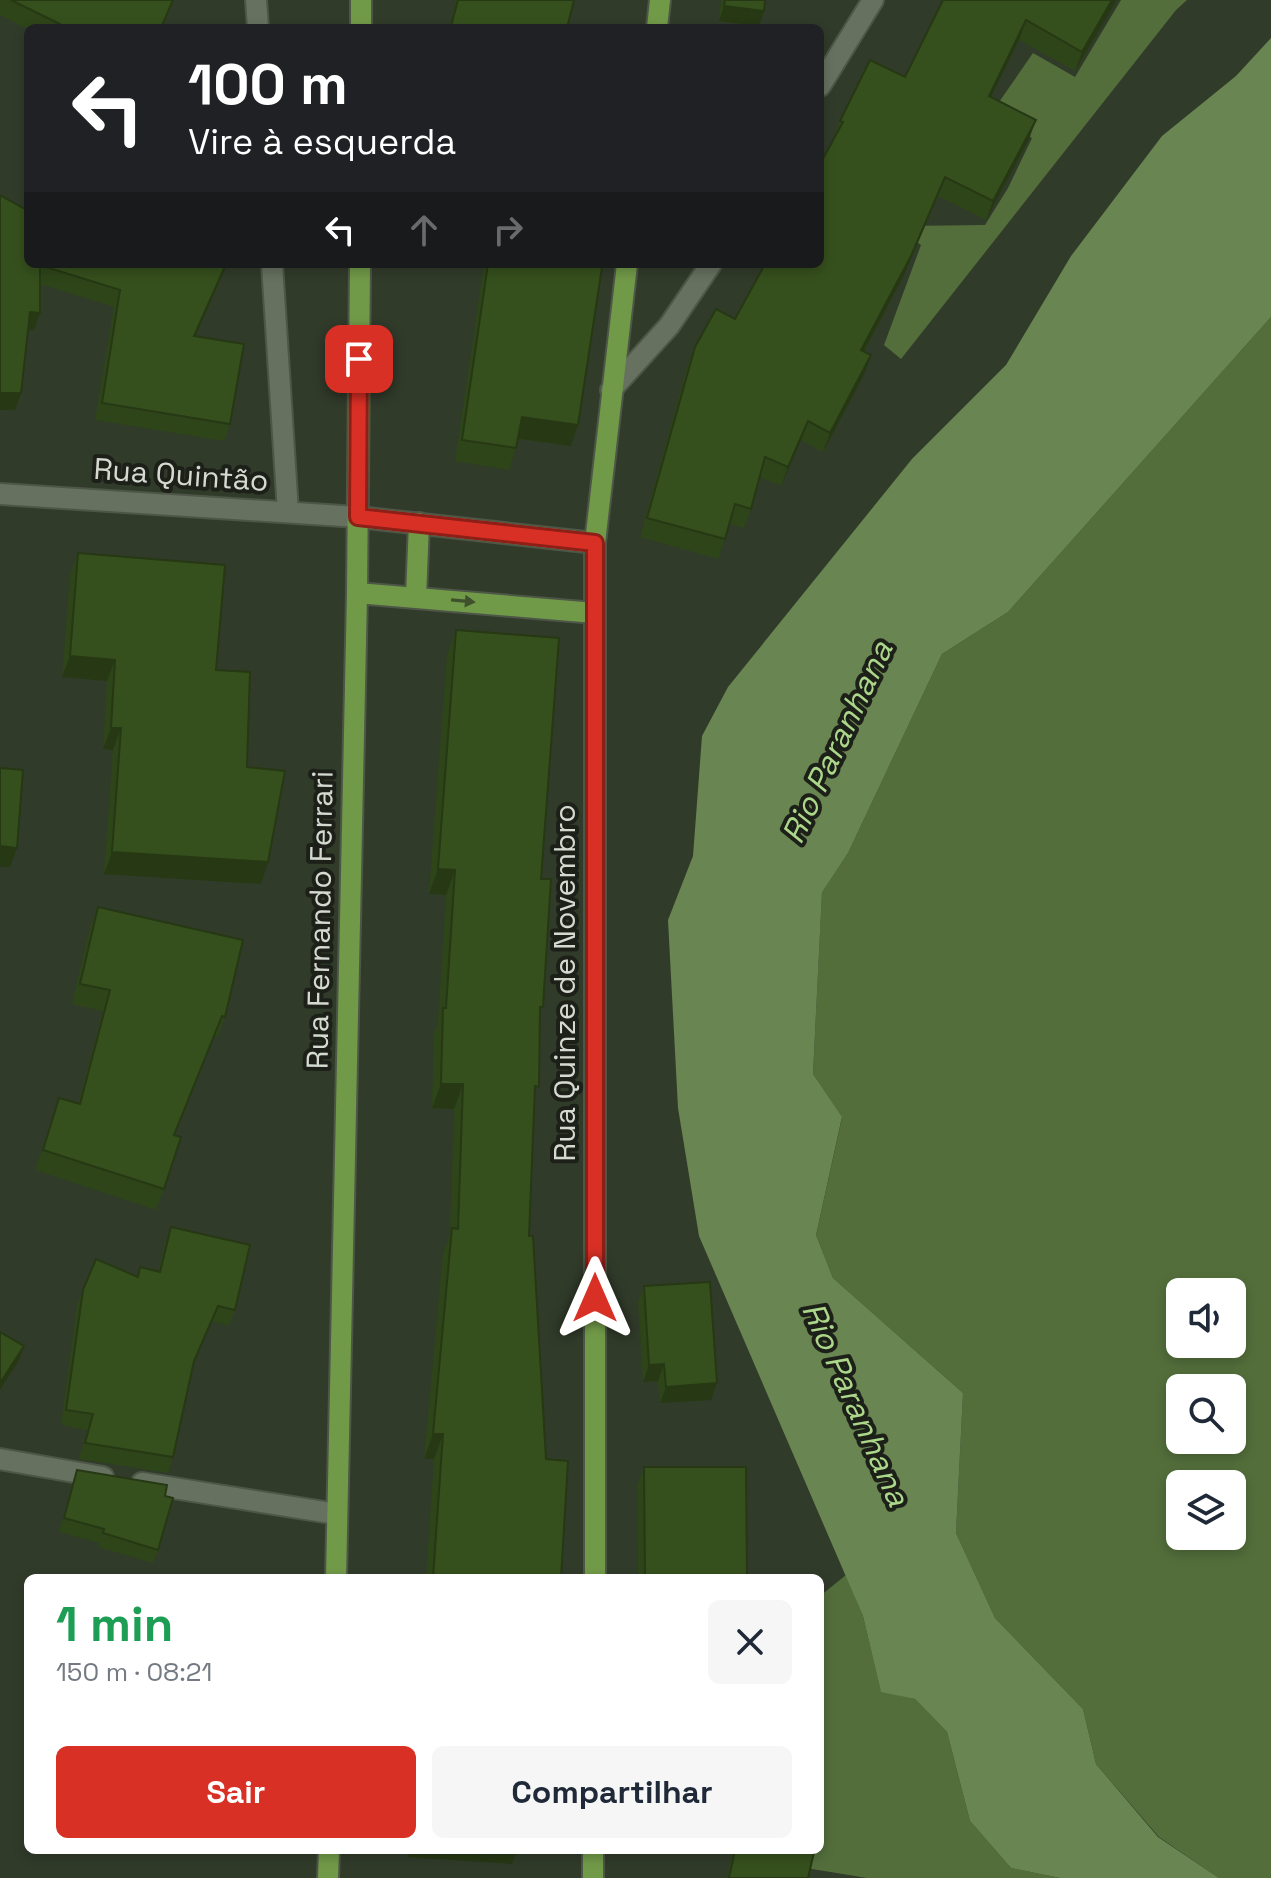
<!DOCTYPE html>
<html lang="pt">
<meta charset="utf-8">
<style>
:root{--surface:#fff;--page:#f6f6f7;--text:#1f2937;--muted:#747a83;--accent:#d93025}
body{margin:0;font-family:"Space Grotesk",sans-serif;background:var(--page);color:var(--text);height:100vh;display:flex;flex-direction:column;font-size:30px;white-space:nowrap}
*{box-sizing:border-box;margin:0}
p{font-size:26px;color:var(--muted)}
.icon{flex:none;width:44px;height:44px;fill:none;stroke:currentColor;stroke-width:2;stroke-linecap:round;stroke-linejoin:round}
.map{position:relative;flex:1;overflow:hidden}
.details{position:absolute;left:24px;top:1574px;width:800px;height:280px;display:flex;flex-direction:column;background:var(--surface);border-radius:12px;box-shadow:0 4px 12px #0003}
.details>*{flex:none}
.banner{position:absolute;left:24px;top:24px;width:800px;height:244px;border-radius:12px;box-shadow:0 4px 12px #0003;background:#202124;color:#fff;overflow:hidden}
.buttons{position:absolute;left:1166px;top:1278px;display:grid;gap:16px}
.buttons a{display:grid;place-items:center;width:80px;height:80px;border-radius:12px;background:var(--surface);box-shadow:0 4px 12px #0003;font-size:40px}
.pin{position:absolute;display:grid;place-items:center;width:68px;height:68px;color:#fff;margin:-34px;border-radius:16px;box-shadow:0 4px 12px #0006}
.me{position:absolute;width:88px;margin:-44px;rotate:0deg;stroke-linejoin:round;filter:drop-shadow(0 0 6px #0008)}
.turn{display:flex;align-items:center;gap:28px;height:168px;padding:0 32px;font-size:36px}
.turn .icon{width:104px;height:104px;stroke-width:2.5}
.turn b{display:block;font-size:56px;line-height:68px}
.lanes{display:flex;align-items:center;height:76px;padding:0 32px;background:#0003;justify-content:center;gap:40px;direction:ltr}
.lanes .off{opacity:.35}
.round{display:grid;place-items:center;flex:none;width:84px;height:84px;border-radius:12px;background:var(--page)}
.summary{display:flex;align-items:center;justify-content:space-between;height:136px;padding:0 32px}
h1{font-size:48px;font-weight:700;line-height:60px;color:#1e9e55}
.action{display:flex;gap:16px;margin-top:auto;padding:16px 32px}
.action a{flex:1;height:92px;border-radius:12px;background:var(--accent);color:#fff;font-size:32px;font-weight:700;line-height:92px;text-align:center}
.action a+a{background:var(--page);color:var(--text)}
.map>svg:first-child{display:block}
.forest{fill:#536e3b;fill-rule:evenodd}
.water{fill:#698551}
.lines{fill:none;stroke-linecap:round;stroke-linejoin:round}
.minor-casing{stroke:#4d5647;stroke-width:24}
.major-casing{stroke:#4d5647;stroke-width:24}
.minor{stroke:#66715f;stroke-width:20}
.major{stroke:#719a48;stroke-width:20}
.wall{fill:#2e4519}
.shaded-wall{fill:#263814}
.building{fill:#36501d;stroke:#263814;stroke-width:2}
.oneway{fill:#3e512c}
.route-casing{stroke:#8d1f18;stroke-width:20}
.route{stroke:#d93025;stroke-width:14}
.labels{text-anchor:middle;stroke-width:8;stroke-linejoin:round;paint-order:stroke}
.street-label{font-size:30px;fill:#d4dad0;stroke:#1c2019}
.water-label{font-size:32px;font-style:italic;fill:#acd78a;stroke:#1c2019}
</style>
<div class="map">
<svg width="1271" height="1878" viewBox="0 0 1271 1878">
<rect width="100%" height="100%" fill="#313b2a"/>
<g class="forest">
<path d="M 1121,0 L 1187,0 L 1176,10 L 901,359 L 884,345 L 921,245 L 910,237 L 907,226 L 985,225 L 1008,188 L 1032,138 L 990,115 L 1033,53 L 1075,77 Z"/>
<path d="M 1271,317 L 1271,1878 L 1219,1878 L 1159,1837 L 1096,1764 L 1083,1709 L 995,1618 L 956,1533 L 963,1393 L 833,1278 L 816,1235 L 842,1118 L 813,1074 L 822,891 L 848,853 L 942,654 L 1008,612 ZM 1180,1292 L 1232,1292 L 1232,1344 L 1180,1344 ZM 1180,1388 L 1232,1388 L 1232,1440 L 1180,1440 ZM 1180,1484 L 1232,1484 L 1232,1536 L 1180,1536 Z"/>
<path d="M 846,1575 L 863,1616 L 881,1691 L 915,1699 L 947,1732 L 970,1821 L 1011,1868 L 1060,1878 L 867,1878 L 800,1867 L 800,1850 L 820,1850 L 820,1596 Z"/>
</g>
<path class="water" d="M 1271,38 L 1271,317 L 1008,612 L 942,654 L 848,853 L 822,892 L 813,1074 L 842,1117 L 816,1235 L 833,1278 L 963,1393 L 956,1533 L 995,1618 L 1083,1709 L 1096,1764 L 1158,1837 L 1219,1878 L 1060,1878 L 1011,1868 L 970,1821 L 947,1732 L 915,1699 L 881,1692 L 863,1616 L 699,1236 L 678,1108 L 668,920 L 693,856 L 702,736 L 728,687 L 912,459 L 1006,365 L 1071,256 L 1162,136 L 1236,76 Z"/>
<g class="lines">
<defs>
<g id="minor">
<path d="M 256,0 L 258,28"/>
<path d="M 820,86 L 873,0"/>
<path d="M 272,264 L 288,512"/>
<path d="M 611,390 L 669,326 L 711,264"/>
<path d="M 0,494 L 358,517"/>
<path d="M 0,1459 L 103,1477"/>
<path d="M 142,1483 L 337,1514"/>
</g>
<g id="major">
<path d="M 361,28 L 361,0"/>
<path d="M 657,28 L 660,0"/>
<path d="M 358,517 L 595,543"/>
<path d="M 357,593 L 595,613"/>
<path d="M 416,597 L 419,523"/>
<path d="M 336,1578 L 357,593 L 360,264"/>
<path d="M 595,1578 L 595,543 L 627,264"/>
<path d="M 328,1878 L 329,1850"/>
<path d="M 593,1878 L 593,1850"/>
</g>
</defs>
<use href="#minor" class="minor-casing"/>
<use href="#major" class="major-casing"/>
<use href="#minor" class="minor"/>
<use href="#major" class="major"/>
</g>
<g class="wall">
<path d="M 0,0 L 174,0 L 162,28 L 28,29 L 0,15 Z"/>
<path d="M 456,0 L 574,0 L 567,28 L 449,28 Z"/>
<path d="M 721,0 L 765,0 L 764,11 L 759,26 L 719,21 Z"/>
<path d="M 943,0 L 1117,0 L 1075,71 L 1019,40 L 991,97 L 1029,139 L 986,220 L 938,196 L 904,275 L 864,352 L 864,375 L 823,452 L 801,440 L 781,486 L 759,477 L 751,509 L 744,528 L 730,524 L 718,559 L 640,537 L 687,367 L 695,347 L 735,319 L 833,140 L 840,121 L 905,77 Z"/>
<path d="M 27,210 L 227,264 L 196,336 L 230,424 L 224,441 L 95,420 L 114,307 L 40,284 L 40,313 L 34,330 L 28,329 L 21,393 L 15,410 L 0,410 Z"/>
<path d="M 484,264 L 583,264 L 571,446 L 518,439 L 516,448 L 509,470 L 455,461 Z"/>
<path d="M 78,553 L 216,670 L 247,767 L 261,884 L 104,874 L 113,750 L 103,749 L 107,681 L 62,677 L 70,575 Z"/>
<path d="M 456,630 L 541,879 L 540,1015 L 535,1098 L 529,1236 L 546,1459 L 561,1578 L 426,1578 L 434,1459 L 424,1459 L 443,1253 L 450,1234 L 454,1109 L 432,1108 L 434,1033 L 438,1023 L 446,895 L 429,894 L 447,655 Z"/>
<path d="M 98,907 L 225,1017 L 218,1037 L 214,1036 L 175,1135 L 164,1189 L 156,1210 L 35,1170 L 59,1098 L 78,1104 L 103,1011 L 72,1004 L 90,927 Z"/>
<path d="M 171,1227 L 235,1310 L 229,1326 L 212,1321 L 193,1366 L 173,1457 L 168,1473 L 79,1459 L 87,1430 L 61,1425 L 77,1306 L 83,1290 L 137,1276 L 140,1267 L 158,1272 L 165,1243 Z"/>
<path d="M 644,1286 L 717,1383 L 711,1400 L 660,1403 L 658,1381 L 643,1382 L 638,1302 Z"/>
<path d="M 644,1467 L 747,1578 L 638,1578 L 637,1486 Z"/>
<path d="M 77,1470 L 165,1496 L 158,1550 L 153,1563 L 98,1547 L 99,1543 L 59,1532 Z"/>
<path d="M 733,1850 L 805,1850 L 808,1878 L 727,1878 Z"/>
</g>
<g class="shaded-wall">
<path d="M 1112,0 L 1117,0 L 1075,71 L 1082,52 Z"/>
<path d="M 724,6 L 764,11 L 759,26 L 719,21 Z"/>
<path d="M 1026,20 L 1019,40 L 982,115 L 989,96 Z"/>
<path d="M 1036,120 L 1029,139 L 986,220 L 993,201 Z"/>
<path d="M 945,177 L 904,275 L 854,370 L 861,350 Z"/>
<path d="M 226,264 L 227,264 L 188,353 L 194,336 Z"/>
<path d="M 30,312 L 40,313 L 34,330 L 24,329 Z"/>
<path d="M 871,355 L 864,375 L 823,452 L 830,433 Z"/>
<path d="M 0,393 L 21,393 L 15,410 L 0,410 Z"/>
<path d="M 522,417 L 578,425 L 571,446 L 514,438 Z"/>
<path d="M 808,421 L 801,440 L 781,486 L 788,467 Z"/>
<path d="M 70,656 L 115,660 L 107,681 L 62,677 Z"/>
<path d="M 111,728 L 121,728 L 113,750 L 103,749 Z"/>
<path d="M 0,846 L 17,848 L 10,867 L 0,867 Z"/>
<path d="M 112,852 L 268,862 L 261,884 L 104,874 Z"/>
<path d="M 438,869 L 455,870 L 446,895 L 429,894 Z"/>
<path d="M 441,1084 L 463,1084 L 454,1109 L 432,1108 Z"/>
<path d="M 24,1346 L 18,1362 L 0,1390 L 0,1383 Z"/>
<path d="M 664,1364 L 658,1381 L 643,1382 L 649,1365 Z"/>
<path d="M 717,1383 L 711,1400 L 660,1403 L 666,1387 Z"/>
<path d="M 433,1434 L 443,1434 L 434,1459 L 424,1459 Z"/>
<path d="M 410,1850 L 517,1850 L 512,1864 L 408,1857 Z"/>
</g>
<g class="building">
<path d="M 11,0 L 173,0 L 161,28 L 58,28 L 60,24 Z"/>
<path d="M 458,0 L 574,0 L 567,28 L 459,28 L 451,26 Z"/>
<path d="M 725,0 L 765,0 L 764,11 L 724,6 Z"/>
<path d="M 943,0 L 1112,0 L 1082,52 L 1026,20 L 989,96 L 1036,120 L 993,201 L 945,177 L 911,256 L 861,350 L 871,355 L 830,433 L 808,421 L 788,467 L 765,457 L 751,509 L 735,504 L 725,539 L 647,518 L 695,347 L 716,309 L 735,319 L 765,264 L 820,264 L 820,164 L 843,122 L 840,121 L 870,60 L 905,77 Z"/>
<path d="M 0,195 L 27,210 L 28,208 L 28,264 L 226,264 L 194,336 L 244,344 L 230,424 L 102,403 L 120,290 L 40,265 L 40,313 L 30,312 L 21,393 L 0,393 Z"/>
<path d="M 488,264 L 583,264 L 602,267 L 578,425 L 522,417 L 516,448 L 462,440 Z"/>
<path d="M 78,553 L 225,565 L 216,670 L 250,672 L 247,767 L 285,771 L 268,862 L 112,852 L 121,728 L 111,728 L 115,660 L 70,656 Z"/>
<path d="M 456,630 L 559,638 L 541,879 L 551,879 L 543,1007 L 540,1007 L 539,1087 L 535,1086 L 529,1236 L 533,1236 L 546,1459 L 568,1461 L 561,1578 L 433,1578 L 443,1434 L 433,1434 L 452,1228 L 458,1229 L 463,1084 L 441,1084 L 443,1008 L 446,1008 L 455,870 L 438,869 Z"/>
<path d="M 0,768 L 23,770 L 17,848 L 0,846 Z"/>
<path d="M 98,907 L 243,940 L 225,1017 L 222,1016 L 174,1135 L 181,1137 L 164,1189 L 43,1150 L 59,1098 L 80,1104 L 110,990 L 80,984 Z"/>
<path d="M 171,1227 L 250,1245 L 235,1310 L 218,1306 L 194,1361 L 173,1457 L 85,1443 L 93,1414 L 66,1410 L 83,1290 L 96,1259 L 138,1277 L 140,1267 L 160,1272 Z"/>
<path d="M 710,1282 L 717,1383 L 666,1387 L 664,1364 L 649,1365 L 644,1286 Z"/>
<path d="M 0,1332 L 24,1346 L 0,1383 Z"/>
<path d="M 644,1467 L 746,1467 L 747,1578 L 645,1578 Z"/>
<path d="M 77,1470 L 167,1485 L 165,1496 L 173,1498 L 158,1550 L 103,1533 L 104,1529 L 64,1518 Z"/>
<path d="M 735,1850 L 805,1850 L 814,1852 L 808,1878 L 729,1878 Z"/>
</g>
<defs><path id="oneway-solid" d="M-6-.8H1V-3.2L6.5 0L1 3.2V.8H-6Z" transform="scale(2)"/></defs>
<use class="oneway" href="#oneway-solid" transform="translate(463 601) rotate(5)"/>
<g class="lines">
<defs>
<path id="route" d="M 359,359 L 358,517 L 595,543 L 595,1298"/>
</defs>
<use href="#route" class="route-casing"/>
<use href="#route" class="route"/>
</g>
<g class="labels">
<g class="street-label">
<text transform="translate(181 475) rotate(4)" y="10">Rua Quintão</text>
<text transform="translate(320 920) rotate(-89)" y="10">Rua Fernando Ferrari</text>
<text transform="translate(565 983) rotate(-90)" y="10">Rua Quinze de Novembro</text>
</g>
<g class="water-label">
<text transform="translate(837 742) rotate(-65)" y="11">Rio Paranhana</text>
<text transform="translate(856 1404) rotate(66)" y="11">Rio Paranhana</text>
</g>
</g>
</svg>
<div class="buttons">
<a><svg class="icon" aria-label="sound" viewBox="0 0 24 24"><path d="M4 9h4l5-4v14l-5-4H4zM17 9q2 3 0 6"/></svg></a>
<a><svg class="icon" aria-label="search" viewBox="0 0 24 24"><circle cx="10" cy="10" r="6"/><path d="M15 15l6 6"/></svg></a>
<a><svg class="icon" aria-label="layers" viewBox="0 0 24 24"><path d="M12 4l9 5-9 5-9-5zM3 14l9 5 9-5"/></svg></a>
</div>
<div class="pin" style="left:359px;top:359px;background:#d93025"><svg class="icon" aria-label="arrive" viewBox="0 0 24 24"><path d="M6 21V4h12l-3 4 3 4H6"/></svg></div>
<svg class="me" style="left:595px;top:1298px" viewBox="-20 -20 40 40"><path d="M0-17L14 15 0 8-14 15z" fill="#d93025" stroke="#fff" stroke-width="4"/></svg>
<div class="banner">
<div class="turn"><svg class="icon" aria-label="left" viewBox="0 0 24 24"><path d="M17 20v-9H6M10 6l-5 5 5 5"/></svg><div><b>100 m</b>Vire à esquerda</div></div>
<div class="lanes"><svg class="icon" aria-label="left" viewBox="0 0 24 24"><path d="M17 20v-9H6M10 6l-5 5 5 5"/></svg><svg class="icon off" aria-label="ahead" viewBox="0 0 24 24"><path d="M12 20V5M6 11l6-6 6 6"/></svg><svg class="icon off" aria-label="right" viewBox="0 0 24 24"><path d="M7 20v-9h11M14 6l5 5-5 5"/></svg></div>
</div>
<section class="details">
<div class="summary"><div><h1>1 min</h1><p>150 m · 08:21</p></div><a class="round"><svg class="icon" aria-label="close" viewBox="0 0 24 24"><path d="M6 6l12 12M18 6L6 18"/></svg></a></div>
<div class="action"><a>Sair</a><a>Compartilhar</a></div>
</section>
</div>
